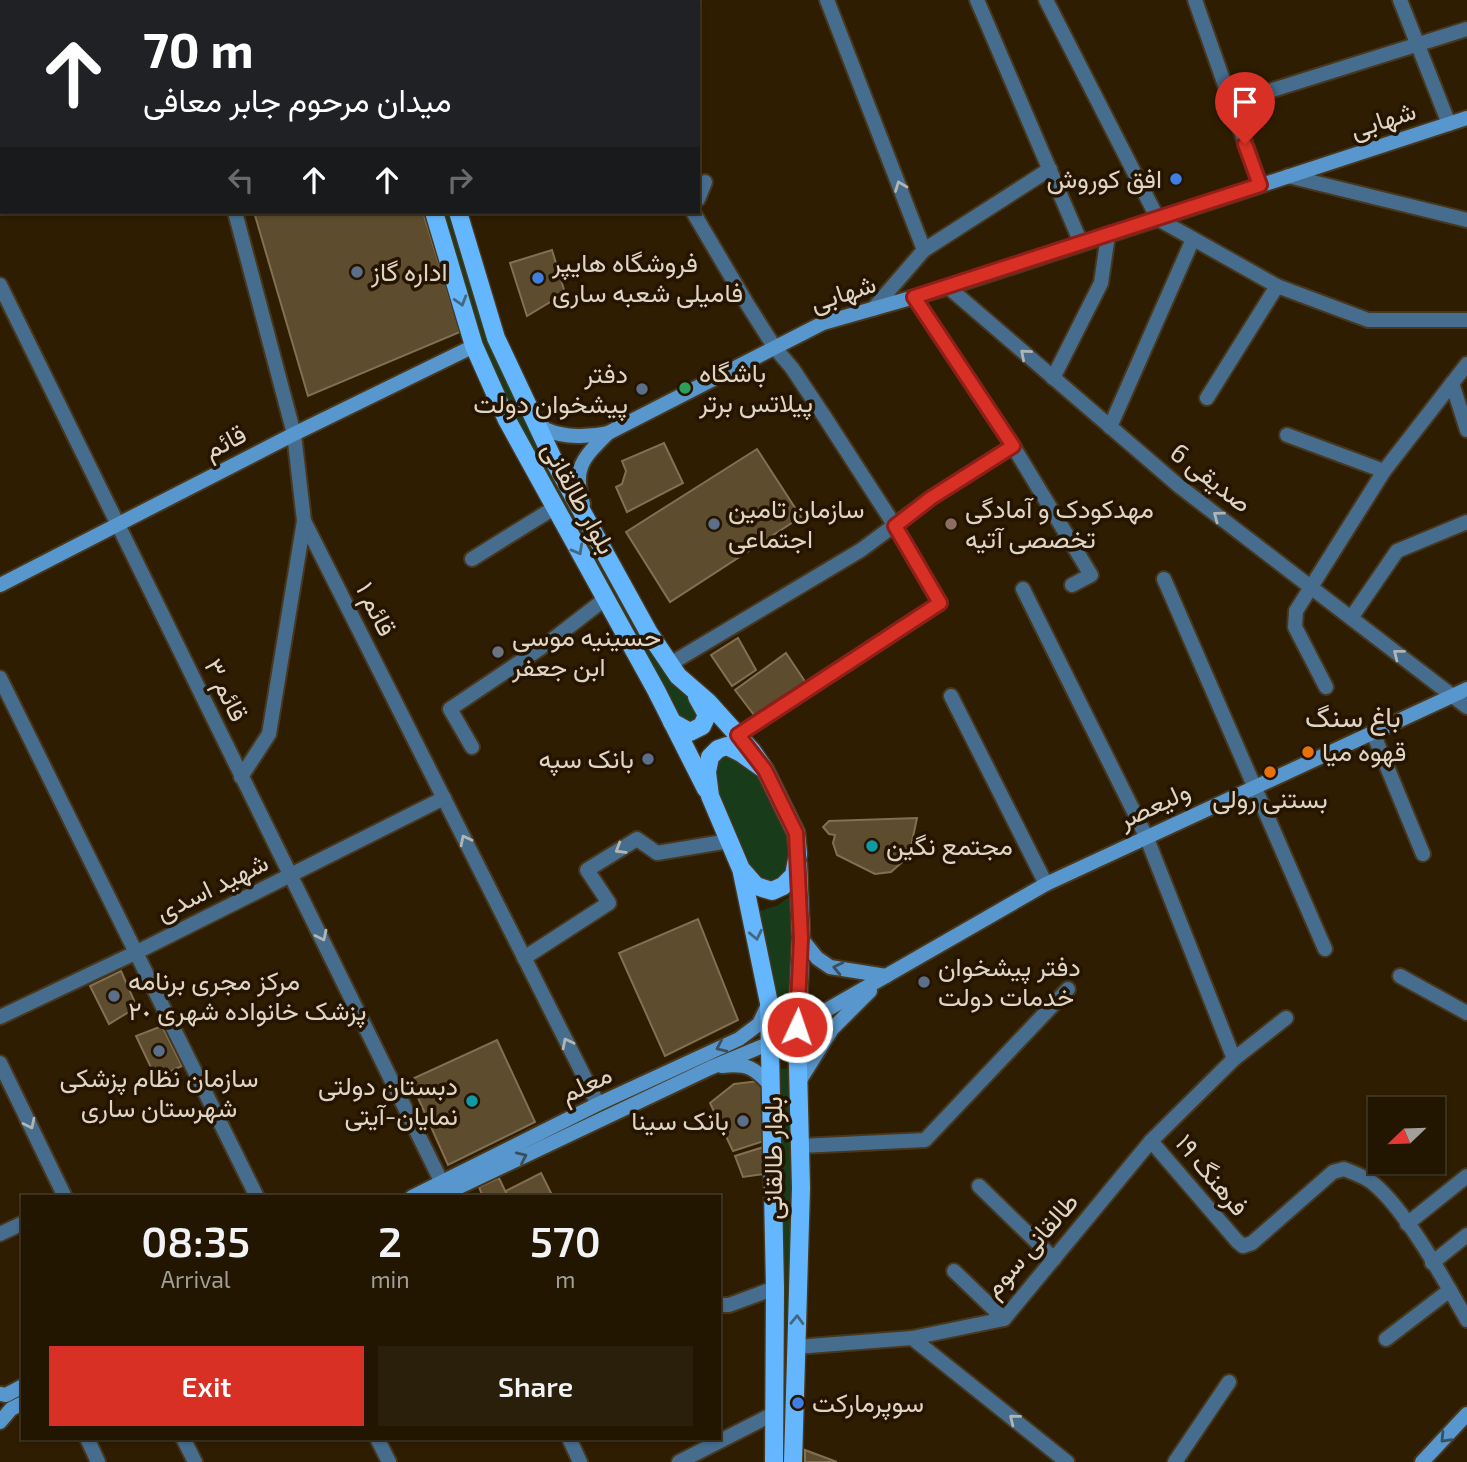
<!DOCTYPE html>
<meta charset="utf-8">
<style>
:root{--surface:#221601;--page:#2a1f0b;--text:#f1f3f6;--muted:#a29f99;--line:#3f3523;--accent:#d93025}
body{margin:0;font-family:"Exo 2",Vazirmatn,sans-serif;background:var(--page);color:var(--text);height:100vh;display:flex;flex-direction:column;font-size:26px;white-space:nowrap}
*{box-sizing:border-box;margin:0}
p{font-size:23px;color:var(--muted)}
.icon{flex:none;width:38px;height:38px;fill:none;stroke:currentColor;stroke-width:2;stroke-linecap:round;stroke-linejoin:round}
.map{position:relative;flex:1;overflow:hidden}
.side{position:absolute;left:21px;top:1195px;width:700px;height:245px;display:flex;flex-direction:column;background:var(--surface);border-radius:0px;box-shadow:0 2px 5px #0004,0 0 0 2px var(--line)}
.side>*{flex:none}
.hud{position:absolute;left:0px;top:0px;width:700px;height:214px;box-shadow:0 2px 5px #0004,0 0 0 2px var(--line);background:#202124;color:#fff;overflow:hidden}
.needle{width:46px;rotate:247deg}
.tools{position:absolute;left:1368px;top:1097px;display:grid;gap:14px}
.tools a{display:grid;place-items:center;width:77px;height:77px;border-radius:0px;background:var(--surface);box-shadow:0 2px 5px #0004,0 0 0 2px var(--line);font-size:35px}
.pin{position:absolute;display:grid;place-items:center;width:60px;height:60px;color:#fff;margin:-72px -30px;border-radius:50% 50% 50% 0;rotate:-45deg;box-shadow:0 0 7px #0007}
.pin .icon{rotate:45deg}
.me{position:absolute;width:77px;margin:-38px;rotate:3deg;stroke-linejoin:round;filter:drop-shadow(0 0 5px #0008)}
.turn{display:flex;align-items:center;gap:24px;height:147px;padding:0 28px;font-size:32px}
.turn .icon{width:91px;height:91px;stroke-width:2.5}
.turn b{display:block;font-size:49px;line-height:60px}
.lanes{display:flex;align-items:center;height:66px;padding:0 28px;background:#0003;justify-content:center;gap:35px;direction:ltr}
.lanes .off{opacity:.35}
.eta{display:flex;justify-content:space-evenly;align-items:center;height:119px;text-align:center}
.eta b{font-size:42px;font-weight:600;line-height:49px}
.action{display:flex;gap:14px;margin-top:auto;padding:14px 28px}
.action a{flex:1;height:80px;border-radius:0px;background:var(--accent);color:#fff;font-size:28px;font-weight:600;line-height:80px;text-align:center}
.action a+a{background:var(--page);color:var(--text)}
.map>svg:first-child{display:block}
.green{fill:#183b19}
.building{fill:#5e4c2f;stroke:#836f51;stroke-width:2}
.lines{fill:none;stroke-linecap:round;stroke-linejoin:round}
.street-casing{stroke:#47371c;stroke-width:18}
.secondary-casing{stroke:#47371c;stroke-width:18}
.primary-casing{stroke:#47371c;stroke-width:21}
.street{stroke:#466c8e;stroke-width:14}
.secondary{stroke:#5897cd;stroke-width:14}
.primary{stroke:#64b7fe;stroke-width:18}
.oneway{stroke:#b1b6b4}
.oneway2{stroke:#44667f}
.oneway3{stroke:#3b4f5c}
.route-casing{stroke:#8d1f18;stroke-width:18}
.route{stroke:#d93025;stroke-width:12}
.shop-dot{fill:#3f7fe0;stroke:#241400;stroke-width:2.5}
.service-dot{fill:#5c6f8a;stroke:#241400;stroke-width:2.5}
.leisure-dot{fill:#2e9e5b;stroke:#241400;stroke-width:2.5}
.education-dot{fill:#8d6e63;stroke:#241400;stroke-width:2.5}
.worship-dot{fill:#6b7280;stroke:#241400;stroke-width:2.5}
.food-dot{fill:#e8710a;stroke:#241400;stroke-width:2.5}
.culture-dot{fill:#0f9aa8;stroke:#241400;stroke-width:2.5}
.labels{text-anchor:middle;stroke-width:7;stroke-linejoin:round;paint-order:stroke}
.street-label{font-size:26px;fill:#dfd5c5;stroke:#241400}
.poi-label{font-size:26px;fill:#dfd5c5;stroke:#241400;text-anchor:start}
.neighbourhood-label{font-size:28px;fill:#dfd5c5;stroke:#241400}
</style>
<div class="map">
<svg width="1467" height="1462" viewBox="0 0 1467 1462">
<rect width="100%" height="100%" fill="#2e1d01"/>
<g class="green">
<path d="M 437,212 L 453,212 L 492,339 L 689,691 L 699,719 L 688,725 L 676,718 L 498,391 Z"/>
<path d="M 728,754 L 759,773 L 786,830 L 791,857 L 784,876 L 772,884 L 757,878 L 748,866 L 716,792 L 716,764 Z"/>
<path d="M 792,895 L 792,1009 L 783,1016 L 777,1008 L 760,911 L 778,905 Z"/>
<path d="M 797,1068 L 789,1462 L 776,1462 L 775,1069 Z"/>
</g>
<g class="building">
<rect x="194" y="0" width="165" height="2"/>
<path d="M 254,212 L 423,212 L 460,332 L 308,396 Z"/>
<path d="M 552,250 L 565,293 L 527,316 L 510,263 Z"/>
<path d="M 664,443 L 683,483 L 627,512 L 616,487 L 622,484 L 626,471 L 622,461 Z"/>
<path d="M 757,449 L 801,517 L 670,602 L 626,532 Z"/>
<path d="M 738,638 L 756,670 L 732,686 L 711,655 Z"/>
<path d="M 786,653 L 806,683 L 754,715 L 735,690 Z"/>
<path d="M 917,818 L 909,856 L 891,872 L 875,874 L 837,855 L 833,843 L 835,835 L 829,834 L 823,827 L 829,821 Z"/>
<path d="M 698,919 L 738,1020 L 665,1056 L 619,953 Z"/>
<path d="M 121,971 L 137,1007 L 109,1024 L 90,986 Z"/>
<path d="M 162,1026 L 182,1066 L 156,1078 L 136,1036 Z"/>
<path d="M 497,1040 L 535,1122 L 448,1165 L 410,1080 Z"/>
<path d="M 759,1081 L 765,1099 L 770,1139 L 733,1151 L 710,1103 L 734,1084 Z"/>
<path d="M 770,1145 L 771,1173 L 743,1177 L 735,1156 Z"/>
<path d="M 541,1173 L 553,1197 L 494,1197 Z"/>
<path d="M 499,1178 L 508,1197 L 483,1197 L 479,1187 Z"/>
<path d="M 805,1450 L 837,1462 L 805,1462 Z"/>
</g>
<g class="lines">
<defs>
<g id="street">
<path d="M 82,0 L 83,2"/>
<path d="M 177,0 L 178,2"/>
<path d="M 567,0 L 567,2"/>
<path d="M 644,0 L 645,2"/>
<path d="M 827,0 L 924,250"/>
<path d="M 977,0 L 1081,243"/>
<path d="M 1046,0 L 1158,219 L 1277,286 L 1368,320 L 1467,320"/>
<path d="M 1195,0 L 1260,185"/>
<path d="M 1400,0 L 1449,124"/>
<path d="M 1231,103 L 1467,29"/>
<path d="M 1288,176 L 1467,220"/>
<path d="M 698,199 L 705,182"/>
<path d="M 235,212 L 294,434 L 304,521 L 598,1104"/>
<path d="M 693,212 L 749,307 L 775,348 L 792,368 L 824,416 L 895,526 L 940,603 L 738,735"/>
<path d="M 0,285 L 442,1183"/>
<path d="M 948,287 L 1179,486 L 1467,707"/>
<path d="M 914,297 L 1013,446 L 1091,575 L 1072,585"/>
<path d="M 873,309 L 924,250 L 1050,169"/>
<path d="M 1053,378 L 1101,283 L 1108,235"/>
<path d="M 1452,383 L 1467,430"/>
<path d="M 1207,398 L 1277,286"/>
<path d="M 1110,427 L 1193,239"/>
<path d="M 1287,435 L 1384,471"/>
<path d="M 472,559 L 554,508"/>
<path d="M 1164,579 L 1325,949"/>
<path d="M 1351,618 L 1397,551 L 1467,522"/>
<path d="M 670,664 L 861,550 L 931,498 L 1013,446"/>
<path d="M 0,678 L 257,1197"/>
<path d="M 1326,687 L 1295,627 L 1296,611 L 1384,471 L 1467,364"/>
<path d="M 951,696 L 1046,884"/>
<path d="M 1373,733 L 1423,854"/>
<path d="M 472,747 L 450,709 L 548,643 L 605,599"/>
<path d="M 241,777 L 269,734 L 304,521"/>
<path d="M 524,958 L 609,903 L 587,870 L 637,839 L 657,853 L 729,841"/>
<path d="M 1400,976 L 1467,1013"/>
<path d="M 0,1017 L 135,953 L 444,798"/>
<path d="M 1234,1059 L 1286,1018"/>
<path d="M 0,1063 L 65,1197"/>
<path d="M 1151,1141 L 1237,1241 L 1243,1246 L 1252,1243 L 1333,1172 L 1344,1169 C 1354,1173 1366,1177 1374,1184 C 1408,1213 1444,1280 1467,1320"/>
<path d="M 800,1146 L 925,1140 L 1068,989"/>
<path d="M 979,1186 L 1054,1259"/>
<path d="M 1407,1224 L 1467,1176"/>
<path d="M 0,1234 L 23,1223"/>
<path d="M 1432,1263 L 1467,1235"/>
<path d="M 954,1271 L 1004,1319"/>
<path d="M 719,1305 L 729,1305 L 775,1288"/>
<path d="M 912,1338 L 1067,1462"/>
<path d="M 1386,1339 L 1450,1290"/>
<path d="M 796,1347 L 912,1338 L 1004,1319 L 1151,1141 L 1234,1059 L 1146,836 L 1023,589"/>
<path d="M 87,1438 L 98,1462"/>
<path d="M 183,1438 L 195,1462"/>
<path d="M 377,1438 L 389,1462"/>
<path d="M 569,1438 L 580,1462"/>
<path d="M 679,1462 L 775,1413"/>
<path d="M 1175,1462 L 1229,1382"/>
</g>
<g id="secondary">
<path d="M 535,418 C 539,422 542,428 547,430 C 565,438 590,437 608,433"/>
<path d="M 583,504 C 572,468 583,458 608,433 L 823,323 L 953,286 L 1467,118"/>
<path d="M 0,585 L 294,434 L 474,346"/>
<path d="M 801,938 L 817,958 L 830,967 L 886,976"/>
<path d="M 797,1027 L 1046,884 L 1467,689"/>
<path d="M 722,1066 C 748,1063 755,1068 772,1087"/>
<path d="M 800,1080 L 832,1029 L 870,991"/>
<path d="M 412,1197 L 598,1104 L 739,1039 L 759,1024 L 769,1003"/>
<path d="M 438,1197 L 710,1068 L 770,1043"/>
<path d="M 0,1394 L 6,1395 L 23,1386"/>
<path d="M 0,1422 L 11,1409 L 23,1403"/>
<path d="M 1422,1462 L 1467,1414"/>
</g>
<g id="primary">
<path d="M 370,0 L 371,2"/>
<path d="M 394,0 L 395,2"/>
<path d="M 434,212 L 474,346 L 507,420 L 656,690 L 706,789"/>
<path d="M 458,212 L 496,338 L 554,461 L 649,633 L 678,676 L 708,702 L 752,751 L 765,770 L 796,833 L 798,854 L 794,875 L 783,886 L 772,891 L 756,886 L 741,869 L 710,796 L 707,772 L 710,757 L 718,749 L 727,746 L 741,753 L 765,770"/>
<path d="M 672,722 L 690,732 L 702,726 L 707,715 L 697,697"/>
<path d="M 742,873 L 769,1003 L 775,1288 L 774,1462"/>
<path d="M 793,1462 L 801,1188 L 797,1027 L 801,938 L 798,864"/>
</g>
</defs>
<use href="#street" class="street-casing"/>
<use href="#secondary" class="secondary-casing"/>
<use href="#primary" class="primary-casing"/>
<use href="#street" class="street"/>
<use href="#secondary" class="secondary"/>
<use href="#primary" class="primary"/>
</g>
<defs><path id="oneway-chevron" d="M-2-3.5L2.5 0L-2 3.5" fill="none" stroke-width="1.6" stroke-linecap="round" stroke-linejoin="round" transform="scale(1.75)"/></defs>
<g class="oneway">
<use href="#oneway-chevron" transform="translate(900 186) rotate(-111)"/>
<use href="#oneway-chevron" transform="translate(1025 354) rotate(-139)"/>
<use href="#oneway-chevron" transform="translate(1218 516) rotate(-143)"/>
<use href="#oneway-chevron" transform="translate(1398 654) rotate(-142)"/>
<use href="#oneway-chevron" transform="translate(465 840) rotate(-117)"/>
<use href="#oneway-chevron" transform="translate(620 849) rotate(149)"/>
<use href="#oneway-chevron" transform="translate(322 936) rotate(64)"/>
<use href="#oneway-chevron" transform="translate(567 1043) rotate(-117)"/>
<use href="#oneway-chevron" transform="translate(30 1124) rotate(64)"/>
<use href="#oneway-chevron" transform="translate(1014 1419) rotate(-141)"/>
</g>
<g class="oneway2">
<use href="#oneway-chevron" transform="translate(461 301) rotate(73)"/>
<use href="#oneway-chevron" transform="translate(578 550) rotate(61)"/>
<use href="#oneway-chevron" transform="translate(756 935) rotate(78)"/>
<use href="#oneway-chevron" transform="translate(797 1320) rotate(-88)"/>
</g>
<g class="oneway3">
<use href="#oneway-chevron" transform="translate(838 968) rotate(-167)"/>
<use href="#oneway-chevron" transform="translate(721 1047) rotate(155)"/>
<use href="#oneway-chevron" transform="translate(522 1157) rotate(-25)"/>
<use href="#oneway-chevron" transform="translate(1445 1438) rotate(133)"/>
</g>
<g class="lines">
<defs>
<path id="route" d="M 797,1027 L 801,938 L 796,833 L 765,770 L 738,735 L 940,603 L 895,526 L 931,498 L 1013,446 L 914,297 L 1260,185 L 1245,144"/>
</defs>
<use href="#route" class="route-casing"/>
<use href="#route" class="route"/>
</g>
<g class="shop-dot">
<circle cx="1176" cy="179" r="7"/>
<circle cx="538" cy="278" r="7"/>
<circle cx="798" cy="1403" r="7"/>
</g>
<g class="service-dot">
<circle cx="357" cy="272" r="7"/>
<circle cx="642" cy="389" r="7"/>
<circle cx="714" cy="524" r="7"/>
<circle cx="648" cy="759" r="7"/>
<circle cx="924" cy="982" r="7"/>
<circle cx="114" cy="996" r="7"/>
<circle cx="159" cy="1051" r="7"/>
<circle cx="743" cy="1121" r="7"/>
</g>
<circle class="leisure-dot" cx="685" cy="388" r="7"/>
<circle class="education-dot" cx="951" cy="524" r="7"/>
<circle class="worship-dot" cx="498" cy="652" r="7"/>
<g class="food-dot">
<circle cx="1308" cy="752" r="7"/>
<circle cx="1270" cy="772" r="7"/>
</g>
<g class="culture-dot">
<circle cx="872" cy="846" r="7"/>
<circle cx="472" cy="1101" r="7"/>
</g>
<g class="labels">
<g class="street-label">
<text transform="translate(1383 120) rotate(-18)" y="9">شهابی</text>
<text transform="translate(843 293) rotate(-18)" y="9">شهابی</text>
<text transform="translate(225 442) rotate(-27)" y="9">قائم</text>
<text transform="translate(1211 478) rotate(38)" y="9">صدیقی 6</text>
<text transform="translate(579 498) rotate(61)" y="9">بلوار طالقانی</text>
<text transform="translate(376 609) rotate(63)" y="9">قائم ١</text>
<text transform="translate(226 690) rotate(64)" y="9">قائم ٣</text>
<text transform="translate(1154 805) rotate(-25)" y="9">ولیعصر</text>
<text transform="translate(212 887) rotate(-26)" y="9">شهید اسدی</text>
<text transform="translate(586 1084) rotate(-26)" y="9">معلم</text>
<text transform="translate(773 1158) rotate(-90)" y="9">بلوار طالقانی</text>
<text transform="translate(1212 1175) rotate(50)" y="9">فرهنگ ۱۹</text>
<text transform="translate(1031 1245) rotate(-49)" y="9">طالقانی سوم</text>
</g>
<g class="poi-label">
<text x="1162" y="188" text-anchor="end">افق کوروش</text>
<text x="552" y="272">فروشگاه هایپر<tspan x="552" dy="30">فامیلی شعبه ساری</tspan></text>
<text x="371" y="281">اداره گاز</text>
<text x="699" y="382">باشگاه<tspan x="699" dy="30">پیلاتس برتر</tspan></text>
<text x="628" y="383" text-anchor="end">دفتر<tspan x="628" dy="30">پیشخوان دولت</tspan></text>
<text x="728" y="518">سازمان تامین<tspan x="728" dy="30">اجتماعی</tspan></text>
<text x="965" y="518">مهدکودک و آمادگی<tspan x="965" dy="30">تخصصی آتیه</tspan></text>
<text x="512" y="646">حسینیه موسی<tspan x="512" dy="30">ابن جعفر</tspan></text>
<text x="1322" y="761">قهوه میا</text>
<text x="634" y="768" text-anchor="end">بانک سپه</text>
<text x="1270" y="808" text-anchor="middle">بستنی رولی</text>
<text x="886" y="855">مجتمع نگین</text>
<text x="938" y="976">دفتر پیشخوان<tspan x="938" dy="30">خدمات دولت</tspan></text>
<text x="128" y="990">مرکز مجری برنامه<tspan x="128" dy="30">پزشک خانواده شهری ٢٠</tspan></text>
<text x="159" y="1087" text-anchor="middle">سازمان نظام پزشکی<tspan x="159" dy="30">شهرستان ساری</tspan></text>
<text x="458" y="1095" text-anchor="end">دبستان دولتی<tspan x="458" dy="30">نمایان-آیتی</tspan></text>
<text x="729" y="1130" text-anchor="end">بانک سینا</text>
<text x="812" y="1412">سوپرمارکت</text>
</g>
<g class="neighbourhood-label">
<text x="1353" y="727">باغ سنگ</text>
</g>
</g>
</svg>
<div class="tools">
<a><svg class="needle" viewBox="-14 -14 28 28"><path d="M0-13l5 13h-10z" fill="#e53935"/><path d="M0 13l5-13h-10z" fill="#a29f99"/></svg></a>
</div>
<div class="pin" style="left:1245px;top:144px;background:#d93025"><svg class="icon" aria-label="arrive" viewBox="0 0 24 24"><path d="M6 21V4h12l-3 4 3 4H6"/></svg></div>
<svg class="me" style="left:797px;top:1027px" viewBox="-20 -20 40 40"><circle r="17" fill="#d93025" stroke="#fff" stroke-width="3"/><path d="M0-11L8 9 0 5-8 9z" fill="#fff"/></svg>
<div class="hud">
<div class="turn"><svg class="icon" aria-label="ahead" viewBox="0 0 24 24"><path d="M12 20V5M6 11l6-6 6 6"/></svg><div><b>70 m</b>میدان مرحوم جابر معافی</div></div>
<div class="lanes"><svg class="icon off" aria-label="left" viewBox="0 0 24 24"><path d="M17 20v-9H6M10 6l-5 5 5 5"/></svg><svg class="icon" aria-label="ahead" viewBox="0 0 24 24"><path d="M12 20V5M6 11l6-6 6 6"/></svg><svg class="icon" aria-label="ahead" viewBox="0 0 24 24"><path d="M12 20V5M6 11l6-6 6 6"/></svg><svg class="icon off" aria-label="right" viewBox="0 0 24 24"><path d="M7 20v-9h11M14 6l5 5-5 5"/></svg></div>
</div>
<section class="side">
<div class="eta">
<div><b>08:35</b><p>Arrival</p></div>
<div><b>2</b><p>min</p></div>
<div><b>570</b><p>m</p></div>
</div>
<div class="action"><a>Exit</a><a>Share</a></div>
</section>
</div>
